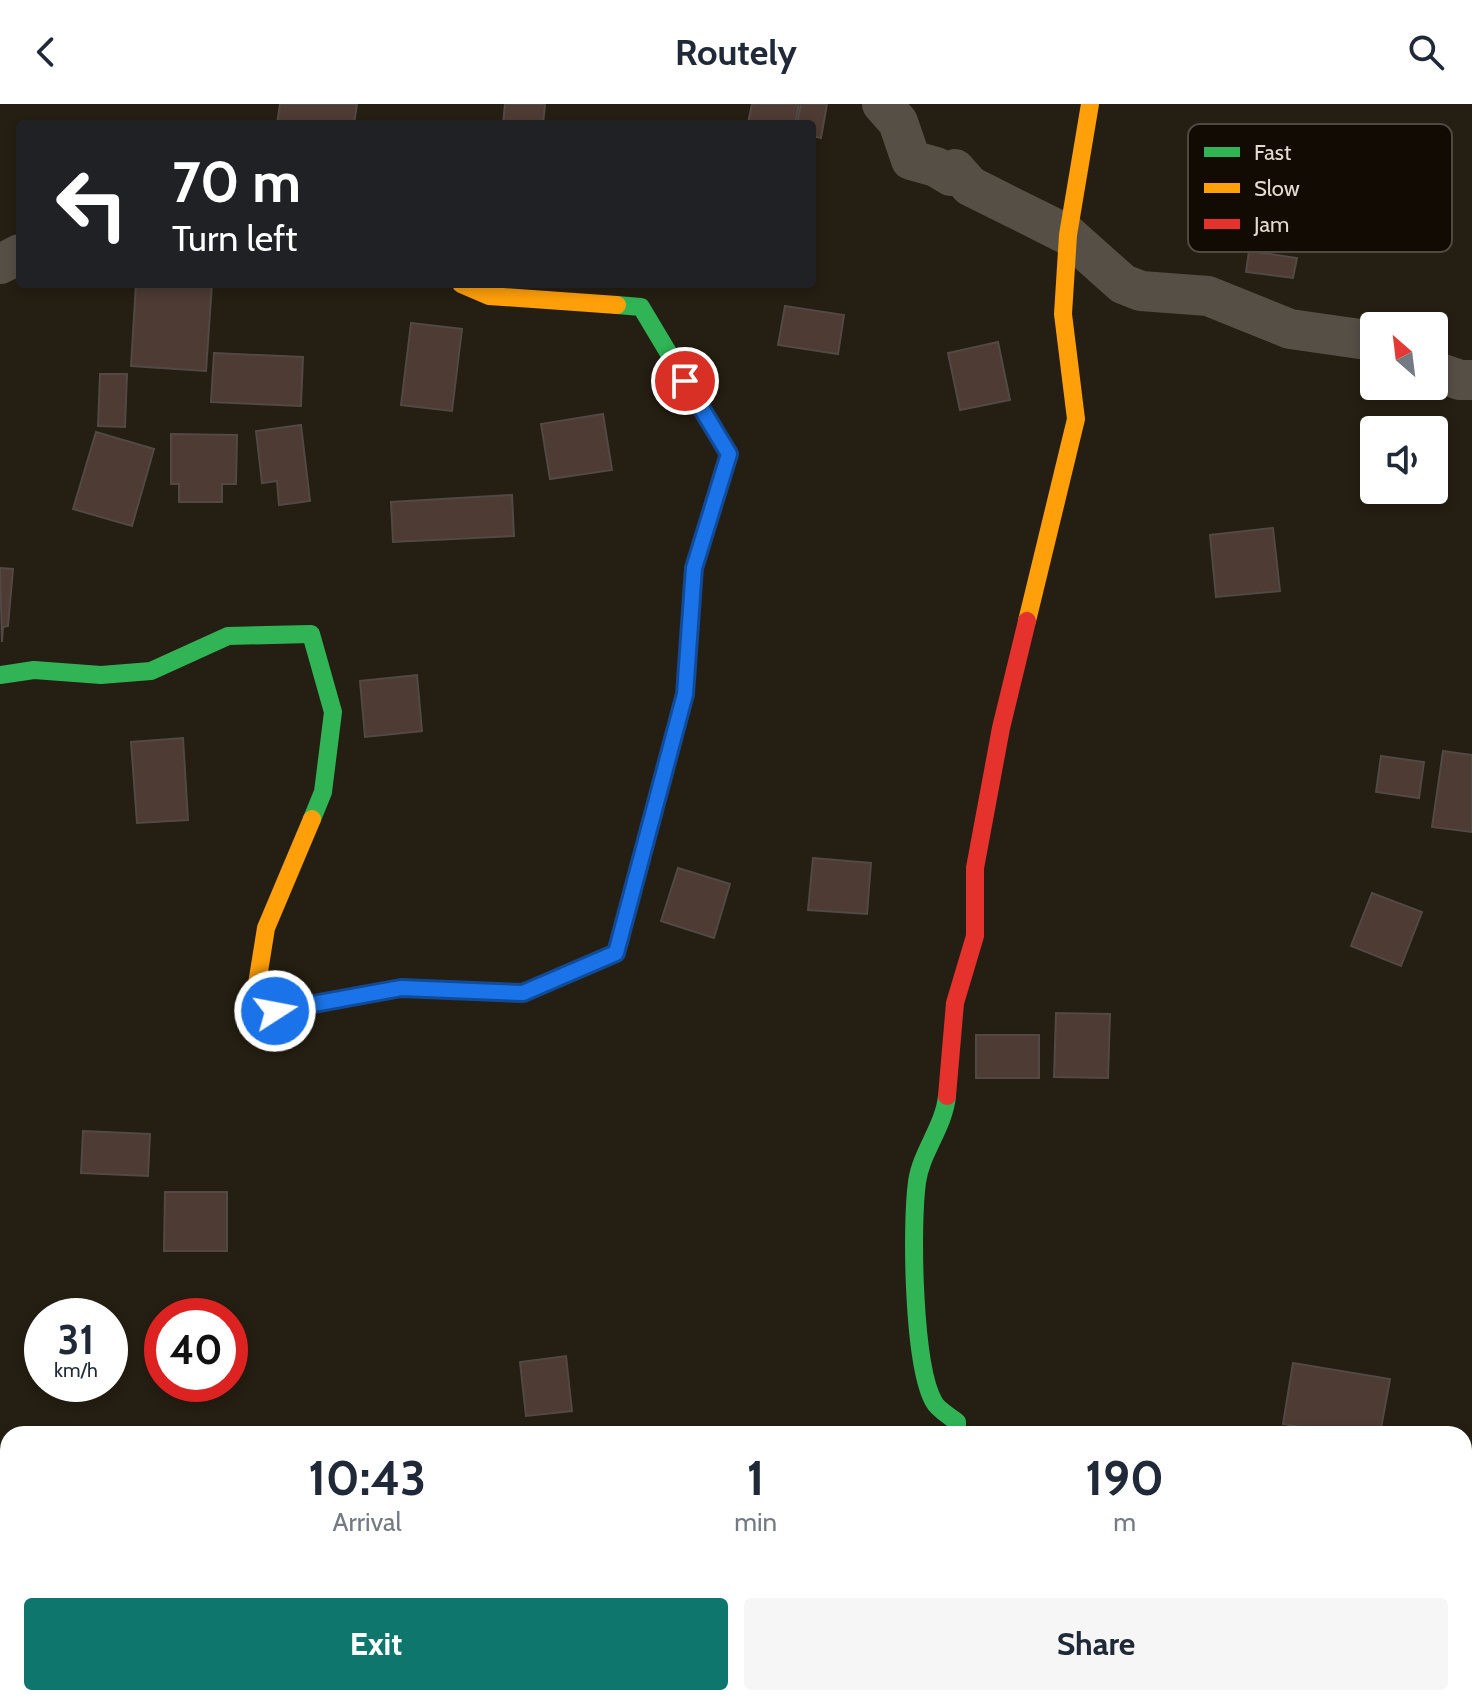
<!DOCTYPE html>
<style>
:root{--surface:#fff;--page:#f6f6f7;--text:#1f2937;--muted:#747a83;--accent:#0f766e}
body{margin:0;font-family:Cabin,sans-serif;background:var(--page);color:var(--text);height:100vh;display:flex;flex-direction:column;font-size:30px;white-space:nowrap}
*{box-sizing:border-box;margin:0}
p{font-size:26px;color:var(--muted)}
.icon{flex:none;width:44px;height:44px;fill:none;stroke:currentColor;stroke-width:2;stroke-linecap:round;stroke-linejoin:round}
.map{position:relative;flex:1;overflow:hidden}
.sheet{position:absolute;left:0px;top:1322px;width:1472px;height:280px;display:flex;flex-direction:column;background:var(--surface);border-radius:24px 24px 0 0;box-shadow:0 4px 12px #0003}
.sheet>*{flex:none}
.banner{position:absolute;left:16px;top:16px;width:800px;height:168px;border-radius:8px;box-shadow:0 4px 12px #0003;background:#202124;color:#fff;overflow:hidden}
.needle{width:52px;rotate:332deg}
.buttons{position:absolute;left:1360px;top:208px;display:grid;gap:16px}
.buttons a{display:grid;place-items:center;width:88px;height:88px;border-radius:8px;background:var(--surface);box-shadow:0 4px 12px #0003;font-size:40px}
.speed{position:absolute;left:24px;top:1194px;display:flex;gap:16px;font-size:40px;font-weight:700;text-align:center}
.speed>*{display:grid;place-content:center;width:104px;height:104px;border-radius:50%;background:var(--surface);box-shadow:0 4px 12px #0003;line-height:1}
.speed small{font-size:20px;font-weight:400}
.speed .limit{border:12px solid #d22;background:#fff;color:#111}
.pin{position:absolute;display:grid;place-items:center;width:68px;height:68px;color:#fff;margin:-34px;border:4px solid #fff;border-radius:50%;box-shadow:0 2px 8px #0007}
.me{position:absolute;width:88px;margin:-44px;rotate:79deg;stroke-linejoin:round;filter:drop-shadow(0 0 6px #0008)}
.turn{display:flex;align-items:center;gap:28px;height:168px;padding:0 24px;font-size:36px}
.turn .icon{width:104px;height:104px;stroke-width:2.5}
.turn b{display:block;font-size:56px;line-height:68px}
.eta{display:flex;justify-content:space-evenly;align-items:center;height:136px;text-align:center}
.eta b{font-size:48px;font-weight:700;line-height:56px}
.primary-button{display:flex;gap:16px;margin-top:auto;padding:16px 24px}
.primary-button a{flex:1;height:92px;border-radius:8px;background:var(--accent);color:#fff;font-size:32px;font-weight:700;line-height:92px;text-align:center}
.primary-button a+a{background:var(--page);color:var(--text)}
header{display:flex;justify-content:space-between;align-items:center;height:104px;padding:0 24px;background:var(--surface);font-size:36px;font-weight:700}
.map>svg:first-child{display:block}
.building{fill:#4d3b34;stroke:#524944;stroke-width:2}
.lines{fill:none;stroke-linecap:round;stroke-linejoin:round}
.street{stroke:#564f46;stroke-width:40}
.fast{stroke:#30b455;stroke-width:18}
.slow{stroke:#ff9f0a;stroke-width:18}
.jam{stroke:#e5322d;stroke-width:18}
.route-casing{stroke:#114b97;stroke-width:20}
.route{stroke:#1a73e8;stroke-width:14}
.key{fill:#110b04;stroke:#504941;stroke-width:2}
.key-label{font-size:22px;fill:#e4dbce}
</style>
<header><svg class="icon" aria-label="back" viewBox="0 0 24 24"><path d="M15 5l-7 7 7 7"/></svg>Routely<svg class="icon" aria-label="search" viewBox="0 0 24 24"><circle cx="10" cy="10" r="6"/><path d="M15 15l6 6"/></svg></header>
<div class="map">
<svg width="1472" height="1602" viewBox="0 0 1472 1602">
<rect width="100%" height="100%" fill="#251e12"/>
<g class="building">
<path d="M 280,0 L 357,0 L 354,20 L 277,20 Z"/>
<path d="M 505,0 L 545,0 L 543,20 L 503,20 Z"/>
<path d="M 752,0 L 799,0 L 795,20 L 748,19 Z"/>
<path d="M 801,0 L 827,0 L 821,34 L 812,32 L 812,20 L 797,20 Z"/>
<path d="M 1249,147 L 1297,154 L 1293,174 L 1246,168 Z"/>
<path d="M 136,180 L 212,180 L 206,267 L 131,262 Z"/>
<path d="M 785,202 L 844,211 L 838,250 L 778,241 Z"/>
<path d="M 411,219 L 462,225 L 452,307 L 401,301 Z"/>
<path d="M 998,238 L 1010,296 L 960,306 L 948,249 Z"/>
<path d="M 214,249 L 303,253 L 301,302 L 211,298 Z"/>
<path d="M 100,270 L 127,270 L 125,323 L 98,322 Z"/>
<path d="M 603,310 L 612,366 L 550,375 L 541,320 Z"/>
<path d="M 301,321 L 310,397 L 279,401 L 277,377 L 262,379 L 256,327 Z"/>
<path d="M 96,328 L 154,345 L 132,422 L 73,405 Z"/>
<path d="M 171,330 L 237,331 L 236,380 L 222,380 L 222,398 L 179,398 L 179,380 L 171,380 Z"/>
<path d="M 512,391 L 514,432 L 393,438 L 391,398 Z"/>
<path d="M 1273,424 L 1280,487 L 1216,493 L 1210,431 Z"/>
<path d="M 0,464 L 13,465 L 8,522 L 3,523 L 2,538 Z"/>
<path d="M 417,571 L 422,627 L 365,633 L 360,577 Z"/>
<path d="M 183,634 L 188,716 L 137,719 L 131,638 Z"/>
<path d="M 1443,647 L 1472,651 L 1472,728 L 1432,723 Z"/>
<path d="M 1381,652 L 1424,658 L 1419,694 L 1376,688 Z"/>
<path d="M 813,754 L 871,759 L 867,810 L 808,806 Z"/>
<path d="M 678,764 L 730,780 L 714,834 L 661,817 Z"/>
<path d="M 1372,789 L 1422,808 L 1401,862 L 1351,842 Z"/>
<path d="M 1056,909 L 1110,910 L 1108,974 L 1054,973 Z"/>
<rect x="976" y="931" width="63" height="43"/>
<path d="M 83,1027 L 150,1030 L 148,1072 L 81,1069 Z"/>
<path d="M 165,1088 L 227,1088 L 227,1147 L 164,1147 Z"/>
<path d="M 566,1252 L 572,1307 L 526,1312 L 520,1258 Z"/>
<path d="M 1293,1259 L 1390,1275 L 1380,1330 L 1345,1330 L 1283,1320 Z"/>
</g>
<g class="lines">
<g class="street">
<path d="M 882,0 L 898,18 L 911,56 L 936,63 L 951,72 L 955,65 L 970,82 L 1068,131 L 1123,180 L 1141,187 L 1208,192 L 1290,225 L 1374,237"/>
<path d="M 0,160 L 20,150"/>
<path d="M 1434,267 L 1460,276 L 1472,276"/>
<path d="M 1464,1559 L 1472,1560"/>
<path d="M 597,1602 L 657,1594"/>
</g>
<g class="fast">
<path d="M 617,201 L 641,203 L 729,350 L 694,464 L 685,590 L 625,816"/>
<path d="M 0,571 L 34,566 L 101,571 L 151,567 L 228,532 L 311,530 L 333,608 L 323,688 L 312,715"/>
<path d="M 947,992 C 944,1023 921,1048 917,1078 C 911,1122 913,1262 934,1298 C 938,1306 950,1312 957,1318 L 957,1330"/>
</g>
<g class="slow">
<path d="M 461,180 L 489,192 L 617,201"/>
<path d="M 1027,517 L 1076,315 L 1063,210 L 1068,131 L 1090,0"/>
<path d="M 312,715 L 266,824 L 252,911 L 401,884 L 523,889 L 616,849 L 625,816"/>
</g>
<path class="jam" d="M 947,992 L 955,899 L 975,832 L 975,764 L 1001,624 L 1027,517"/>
</g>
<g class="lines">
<defs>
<path id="route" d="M 275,907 L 401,884 L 523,889 L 616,849 L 685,590 L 694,464 L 729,350 L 685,277"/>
</defs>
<use href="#route" class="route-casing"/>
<use href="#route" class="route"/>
</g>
<rect x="1188" y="20" width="264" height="128" rx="12" class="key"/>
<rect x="1204" y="43" width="36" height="10" fill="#30b455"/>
<rect x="1204" y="79" width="36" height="10" fill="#ff9f0a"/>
<rect x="1204" y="115" width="36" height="10" fill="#e5322d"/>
<g class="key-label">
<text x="1254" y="56">Fast</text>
<text x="1254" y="92">Slow</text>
<text x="1254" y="128">Jam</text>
</g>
</svg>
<div class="buttons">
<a><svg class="needle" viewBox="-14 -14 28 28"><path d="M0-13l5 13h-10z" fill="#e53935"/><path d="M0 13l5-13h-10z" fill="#747a83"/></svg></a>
<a><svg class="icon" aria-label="sound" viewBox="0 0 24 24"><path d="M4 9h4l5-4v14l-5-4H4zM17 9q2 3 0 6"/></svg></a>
</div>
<div class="speed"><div>31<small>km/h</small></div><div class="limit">40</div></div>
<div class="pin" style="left:685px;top:277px;background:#d93025"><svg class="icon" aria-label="arrive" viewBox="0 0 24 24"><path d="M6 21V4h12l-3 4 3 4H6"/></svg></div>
<svg class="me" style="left:275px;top:907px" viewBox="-20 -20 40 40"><circle r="17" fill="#1a73e8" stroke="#fff" stroke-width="3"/><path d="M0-11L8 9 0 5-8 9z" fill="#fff"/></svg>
<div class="banner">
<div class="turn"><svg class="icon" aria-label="left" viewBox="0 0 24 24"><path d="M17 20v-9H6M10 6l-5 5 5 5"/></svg><div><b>70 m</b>Turn left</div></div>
</div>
<section class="sheet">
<div class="eta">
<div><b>10:43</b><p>Arrival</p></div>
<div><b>1</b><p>min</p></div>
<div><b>190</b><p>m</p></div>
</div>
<div class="primary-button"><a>Exit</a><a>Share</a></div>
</section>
</div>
